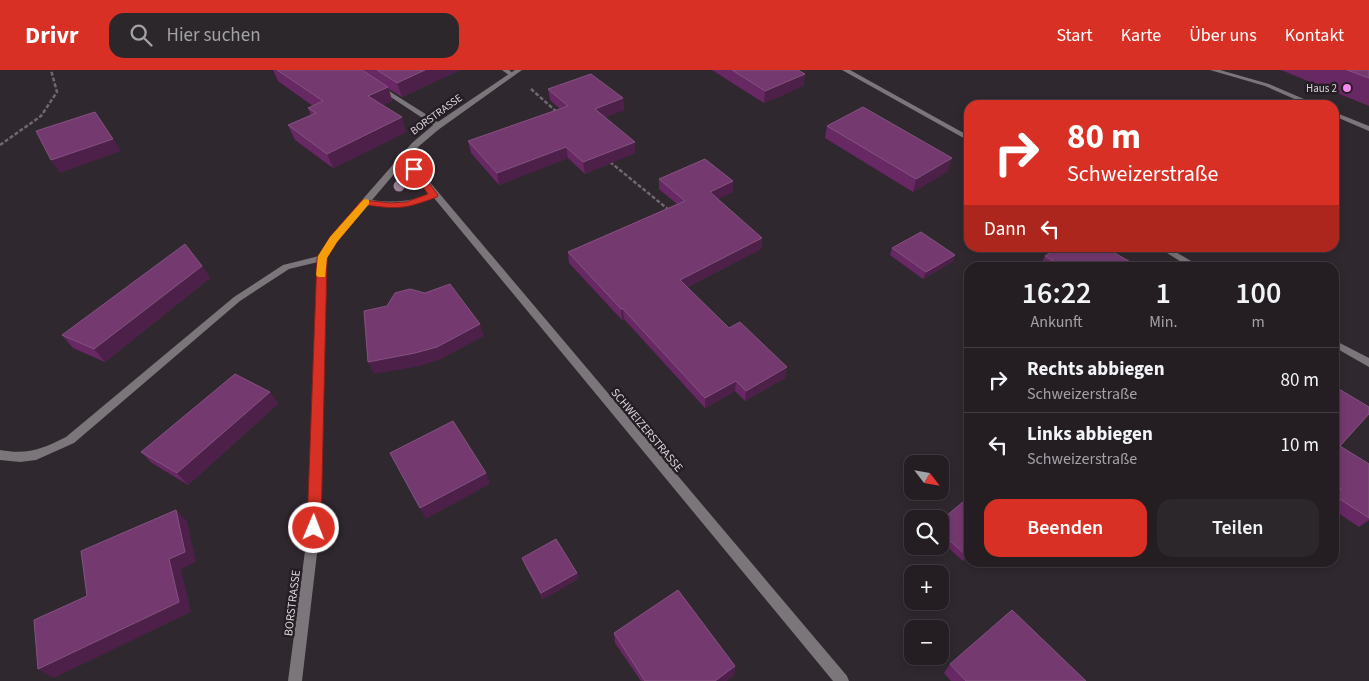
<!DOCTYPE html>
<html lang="de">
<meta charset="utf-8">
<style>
:root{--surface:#241e23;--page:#2c272b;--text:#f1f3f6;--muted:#a3a2a6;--line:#413c41;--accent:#d93025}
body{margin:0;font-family:"Source Sans 3",sans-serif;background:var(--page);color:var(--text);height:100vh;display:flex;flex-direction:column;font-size:19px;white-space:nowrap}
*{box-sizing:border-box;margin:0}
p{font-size:16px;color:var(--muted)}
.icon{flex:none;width:28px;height:28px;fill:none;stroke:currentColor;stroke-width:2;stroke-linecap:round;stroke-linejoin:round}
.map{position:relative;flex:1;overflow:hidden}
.side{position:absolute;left:964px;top:192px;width:375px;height:305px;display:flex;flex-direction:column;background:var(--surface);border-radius:15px;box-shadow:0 2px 8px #0003,0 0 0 1px var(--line)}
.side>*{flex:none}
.banner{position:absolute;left:964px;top:30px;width:375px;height:152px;border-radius:15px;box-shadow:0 2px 8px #0003,0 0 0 1px var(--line);background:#d93025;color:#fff;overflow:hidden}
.needle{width:32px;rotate:121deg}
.tools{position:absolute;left:904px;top:385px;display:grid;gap:10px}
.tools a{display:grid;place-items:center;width:45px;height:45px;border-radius:10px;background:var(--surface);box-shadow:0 2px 8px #0003,0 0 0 1px var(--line);font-size:25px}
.pin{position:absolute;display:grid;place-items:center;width:42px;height:42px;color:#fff;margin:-21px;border:2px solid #fff;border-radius:50%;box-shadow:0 1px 5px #0007}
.me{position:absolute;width:55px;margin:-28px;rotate:1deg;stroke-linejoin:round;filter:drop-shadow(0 0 4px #0008)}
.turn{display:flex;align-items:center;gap:18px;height:105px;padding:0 20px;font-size:22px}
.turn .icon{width:65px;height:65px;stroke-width:2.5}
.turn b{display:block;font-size:35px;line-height:42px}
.then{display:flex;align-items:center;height:48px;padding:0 20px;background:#0003;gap:10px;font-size:19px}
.eta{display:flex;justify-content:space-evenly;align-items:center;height:85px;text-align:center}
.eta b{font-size:30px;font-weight:600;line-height:35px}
.action{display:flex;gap:10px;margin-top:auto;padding:10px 20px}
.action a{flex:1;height:58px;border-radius:15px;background:var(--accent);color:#fff;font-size:20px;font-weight:600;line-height:58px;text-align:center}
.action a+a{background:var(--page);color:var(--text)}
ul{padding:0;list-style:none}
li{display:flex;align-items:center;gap:15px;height:65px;padding:0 20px;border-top:1px solid var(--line)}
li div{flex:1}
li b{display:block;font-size:19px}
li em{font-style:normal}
header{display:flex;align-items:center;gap:30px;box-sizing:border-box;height:70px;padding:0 25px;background:var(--accent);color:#fff}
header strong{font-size:24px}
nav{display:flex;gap:28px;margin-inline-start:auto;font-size:18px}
.search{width:350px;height:45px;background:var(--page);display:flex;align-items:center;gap:12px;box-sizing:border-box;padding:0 18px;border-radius:15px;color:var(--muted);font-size:19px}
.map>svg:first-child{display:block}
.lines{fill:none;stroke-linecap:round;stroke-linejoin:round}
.path{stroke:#70686f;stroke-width:2.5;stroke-dasharray:4 2;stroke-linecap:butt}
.service{fill:#7b767a;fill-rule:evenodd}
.minor{fill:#7b767a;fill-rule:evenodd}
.tree{fill:#9c8399}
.wall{fill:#682863}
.shaded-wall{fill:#4c2049}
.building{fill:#743a6f;stroke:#845280}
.route{fill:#d93025;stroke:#8d1f18}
.slow{fill:#f59e0b}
.poi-dot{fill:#f788ec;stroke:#261e25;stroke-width:2}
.labels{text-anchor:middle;stroke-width:5;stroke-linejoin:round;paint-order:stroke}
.far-poi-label{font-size:11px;fill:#d9d3d8;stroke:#261e25;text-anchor:end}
.far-street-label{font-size:11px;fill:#d9d3d8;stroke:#261e25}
.street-label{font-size:12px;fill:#d9d3d8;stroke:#261e25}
</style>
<header>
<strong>Drivr</strong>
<div class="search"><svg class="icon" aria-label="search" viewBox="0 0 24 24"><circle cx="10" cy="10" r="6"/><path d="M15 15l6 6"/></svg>Hier suchen</div>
<nav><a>Start</a><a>Karte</a><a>Über uns</a><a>Kontakt</a></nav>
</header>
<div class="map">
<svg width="1369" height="611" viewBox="0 0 1369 611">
<rect width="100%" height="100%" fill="#30282f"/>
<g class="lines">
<g class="path">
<path d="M 531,19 L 558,43"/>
<path d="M 0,75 L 41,46 L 57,22 L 51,0"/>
<path d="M 610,92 L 669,140"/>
</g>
<g class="service">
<path d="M 502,0 L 509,0 L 515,5 L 510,6 Z"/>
<path d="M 1210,0 L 1220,0 L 1269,14 L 1318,35 L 1308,35 L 1265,16 Z"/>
<path d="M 377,16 L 381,16 L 443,55 L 436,57 L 377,18 Z"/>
<path d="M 1334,42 L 1369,56 L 1369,61 L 1334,46 Z"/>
</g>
<g class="minor">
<path d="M 515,0 L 522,0 L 438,60 L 418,77 L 404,93 L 417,97 L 847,606 L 849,611 L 833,611 L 434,128 C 412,137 392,138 368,135 L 337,172 L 326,188 L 320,458 L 302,611 L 288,611 L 308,458 L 318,192 L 289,199 L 240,231 L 74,373 L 36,390 L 20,392 L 0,390 L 0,380 C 28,385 42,379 66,367 L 234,227 L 283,195 L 319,186 L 331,168 L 362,130 L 412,73 L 432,56 ZM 400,97 L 411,101 L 430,124 C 411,132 393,133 372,130 Z"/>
<path d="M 842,0 L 850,0 L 969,66 L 969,71 Z"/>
<path d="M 1159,178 L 1169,178 L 1203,198 L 1191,198 Z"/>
<path d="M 1334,270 L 1369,288 L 1369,297 L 1334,277 Z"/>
</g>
</g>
<circle class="tree" cx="399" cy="116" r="5.5"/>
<g class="wall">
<path d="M 273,0 L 460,0 L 402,27 L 389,19 L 392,31 L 383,35 L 406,62 L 333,98 L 295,70 L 288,55 L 311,45 L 308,38 L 313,36 L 278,11 Z"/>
<path d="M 712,0 L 798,0 L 805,4 L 803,16 L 764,33 Z"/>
<path d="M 1281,0 L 1369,0 L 1369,36 Z"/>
<path d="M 548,19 L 623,28 L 624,40 L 605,47 L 635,83 L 585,104 L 568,88 L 499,115 L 471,83 L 468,71 L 560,39 L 550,30 Z"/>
<path d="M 827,56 L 948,101 L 913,122 L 825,68 Z"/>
<path d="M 659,109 L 733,111 L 733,122 L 717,129 L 762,168 L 761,179 L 687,217 L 729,258 L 785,308 L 745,331 L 735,321 L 705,338 L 624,249 L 622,250 L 569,193 L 568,182 L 677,134 L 659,119 Z"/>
<path d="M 892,178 L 955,185 L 952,192 L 923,209 L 890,185 Z"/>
<path d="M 1045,186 L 1141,198 L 1039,198 Z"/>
<path d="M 202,196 L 210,208 L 105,292 L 73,278 L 62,265 Z"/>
<path d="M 1334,316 L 1340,376 L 1369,394 L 1369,450 L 1359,457 L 1334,440 Z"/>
<path d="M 270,322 L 278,334 L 188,415 L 152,393 L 141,382 Z"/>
<path d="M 940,451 L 969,485 L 963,491 L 940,470 Z"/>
<path d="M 522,488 L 577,503 L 578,509 L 543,529 L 524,494 Z"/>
<path d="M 614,563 L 735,596 L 734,605 L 726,611 L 641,611 L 615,573 Z"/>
<path d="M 950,594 L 1086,611 L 951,611 L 944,603 Z"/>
</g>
<g class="shaded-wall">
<path d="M 425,0 L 460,0 L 402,27 L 397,13 Z"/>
<path d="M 805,4 L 803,16 L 764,33 L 765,21 Z"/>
<path d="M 388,17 L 392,31 L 373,40 L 368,26 Z"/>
<path d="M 623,28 L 624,40 L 596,51 L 595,39 Z"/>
<path d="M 402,47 L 406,62 L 333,98 L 327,84 Z"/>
<path d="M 113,69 L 121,81 L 60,103 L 51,90 Z"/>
<path d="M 635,72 L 635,83 L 585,104 L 583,92 Z"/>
<path d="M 566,77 L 568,88 L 499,115 L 497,103 Z"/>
<path d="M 952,88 L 948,101 L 913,122 L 916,109 Z"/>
<path d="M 733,111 L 733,122 L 709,133 L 710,122 Z"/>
<path d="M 762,168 L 761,179 L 680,220 L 680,210 Z"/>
<path d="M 955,185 L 952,192 L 923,209 L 926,202 Z"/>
<path d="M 202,196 L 210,208 L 105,292 L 94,279 Z"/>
<path d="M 621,239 L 623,239 L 624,249 L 622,250 Z"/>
<path d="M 480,254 L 484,266 L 441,289 L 420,296 L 374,304 L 368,292 Z"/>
<path d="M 787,297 L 785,308 L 745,331 L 746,321 Z"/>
<path d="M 736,311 L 735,321 L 705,338 L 705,328 Z"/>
<path d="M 270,322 L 278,334 L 188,415 L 177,403 Z"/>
<path d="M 486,403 L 490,414 L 426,449 L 420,438 Z"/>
<path d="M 176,440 L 187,451 L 196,492 L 181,499 L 191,542 L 54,608 L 38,599 L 169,489 Z"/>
<path d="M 969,483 L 969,485 L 963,491 L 966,485 Z"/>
<path d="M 577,503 L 578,509 L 543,529 L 541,523 Z"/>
<path d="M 735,596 L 734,605 L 726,611 L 715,611 Z"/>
</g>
<g class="building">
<path d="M 277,0 L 362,0 L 388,17 L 368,26 L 402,47 L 327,84 L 288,55 L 316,43 L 308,38 L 323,31 Z"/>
<path d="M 377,0 L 425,0 L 397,13 Z"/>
<path d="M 732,0 L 798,0 L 805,4 L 765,21 Z"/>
<path d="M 1347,0 L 1369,0 L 1369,8 Z"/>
<path d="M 591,4 L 623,28 L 595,39 L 635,72 L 583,92 L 566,77 L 497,103 L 468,71 L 568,36 L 548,19 Z"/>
<path d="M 863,37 L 952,88 L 916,109 L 827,56 Z"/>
<path d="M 95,42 L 113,69 L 51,90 L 36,61 Z"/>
<path d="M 705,89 L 733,111 L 710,122 L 762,168 L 680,210 L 729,258 L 740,252 L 787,297 L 746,321 L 736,311 L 705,328 L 623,239 L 621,239 L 568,182 L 685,131 L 659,109 Z"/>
<path d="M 921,162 L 955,185 L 926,202 L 892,178 Z"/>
<path d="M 185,174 L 202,196 L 94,279 L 62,265 Z"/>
<path d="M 1057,178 L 1106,178 L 1141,198 L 1064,198 L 1045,186 Z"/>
<path d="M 450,214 L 480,254 L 437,277 L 415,283 L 368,292 L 364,241 L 387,236 L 395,223 L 410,219 L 425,223 Z"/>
<path d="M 235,304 L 270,322 L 177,403 L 141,382 Z"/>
<path d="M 1334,316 L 1369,337 L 1369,344 L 1340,376 L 1369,394 L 1369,448 L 1335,426 L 1341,419 L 1334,414 Z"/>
<path d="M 453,351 L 486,403 L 420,438 L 390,383 Z"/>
<path d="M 969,427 L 969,483 L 966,485 L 940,462 L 940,451 Z"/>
<path d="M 176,440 L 185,482 L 169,489 L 179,532 L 38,599 L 34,550 L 87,526 L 81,481 Z"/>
<path d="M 556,469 L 577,503 L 541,523 L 522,488 Z"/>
<path d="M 678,520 L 735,596 L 715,611 L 645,611 L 614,563 Z"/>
<path d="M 1012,540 L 1086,611 L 966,611 L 950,594 Z"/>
</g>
<path class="route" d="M 411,97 L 417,97 L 438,125 L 437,127 C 407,138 400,140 367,135 L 337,172 L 327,188 L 321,458 L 319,463 L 314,464 L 309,463 L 307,458 L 317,188 L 330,167 L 362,130 L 391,133 L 406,132 L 428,124 L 410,99 Z"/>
<path class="slow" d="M 366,129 L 369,130 L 369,134 L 337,172 L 327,188 L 325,207 L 318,207 L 316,205 L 318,186 L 330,167 L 363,130 Z"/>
<circle class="poi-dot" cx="1347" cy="18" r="5"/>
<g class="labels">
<g class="far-poi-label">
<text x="1337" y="22">Haus 2</text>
</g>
<g class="far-street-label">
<text transform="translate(436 44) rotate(-36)" y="4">BORSTRASSE</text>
</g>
<g class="street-label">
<text transform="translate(647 360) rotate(50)" y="4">SCHWEIZERSTRASSE</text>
<text transform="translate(292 533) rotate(-83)" y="4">BORSTRASSE</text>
</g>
</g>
</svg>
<div class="tools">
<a><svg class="needle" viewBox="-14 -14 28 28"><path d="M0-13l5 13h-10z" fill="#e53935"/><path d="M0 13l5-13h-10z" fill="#a3a2a6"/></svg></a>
<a><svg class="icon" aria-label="search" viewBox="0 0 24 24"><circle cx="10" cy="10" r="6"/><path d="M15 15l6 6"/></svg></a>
<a>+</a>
<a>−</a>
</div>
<div class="pin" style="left:414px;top:99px;background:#d93025"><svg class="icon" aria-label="arrive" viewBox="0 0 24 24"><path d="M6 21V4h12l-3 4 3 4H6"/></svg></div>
<svg class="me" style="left:314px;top:458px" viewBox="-20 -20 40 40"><circle r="17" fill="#d93025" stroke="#fff" stroke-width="3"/><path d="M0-11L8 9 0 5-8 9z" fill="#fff"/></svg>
<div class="banner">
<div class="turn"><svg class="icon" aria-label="right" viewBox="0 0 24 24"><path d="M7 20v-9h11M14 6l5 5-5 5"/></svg><div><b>80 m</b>Schweizerstraße</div></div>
<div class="then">Dann<svg class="icon" aria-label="left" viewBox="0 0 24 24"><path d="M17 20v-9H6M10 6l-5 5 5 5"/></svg></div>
</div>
<section class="side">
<div class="eta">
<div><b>16:22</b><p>Ankunft</p></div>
<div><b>1</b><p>Min.</p></div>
<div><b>100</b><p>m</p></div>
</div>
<ul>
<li><svg class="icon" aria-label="right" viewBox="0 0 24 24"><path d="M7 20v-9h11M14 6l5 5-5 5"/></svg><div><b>Rechts abbiegen</b><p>Schweizerstraße</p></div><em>80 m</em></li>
<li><svg class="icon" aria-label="left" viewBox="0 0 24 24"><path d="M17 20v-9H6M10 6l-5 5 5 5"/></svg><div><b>Links abbiegen</b><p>Schweizerstraße</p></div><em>10 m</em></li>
</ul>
<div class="action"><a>Beenden</a><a>Teilen</a></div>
</section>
</div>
